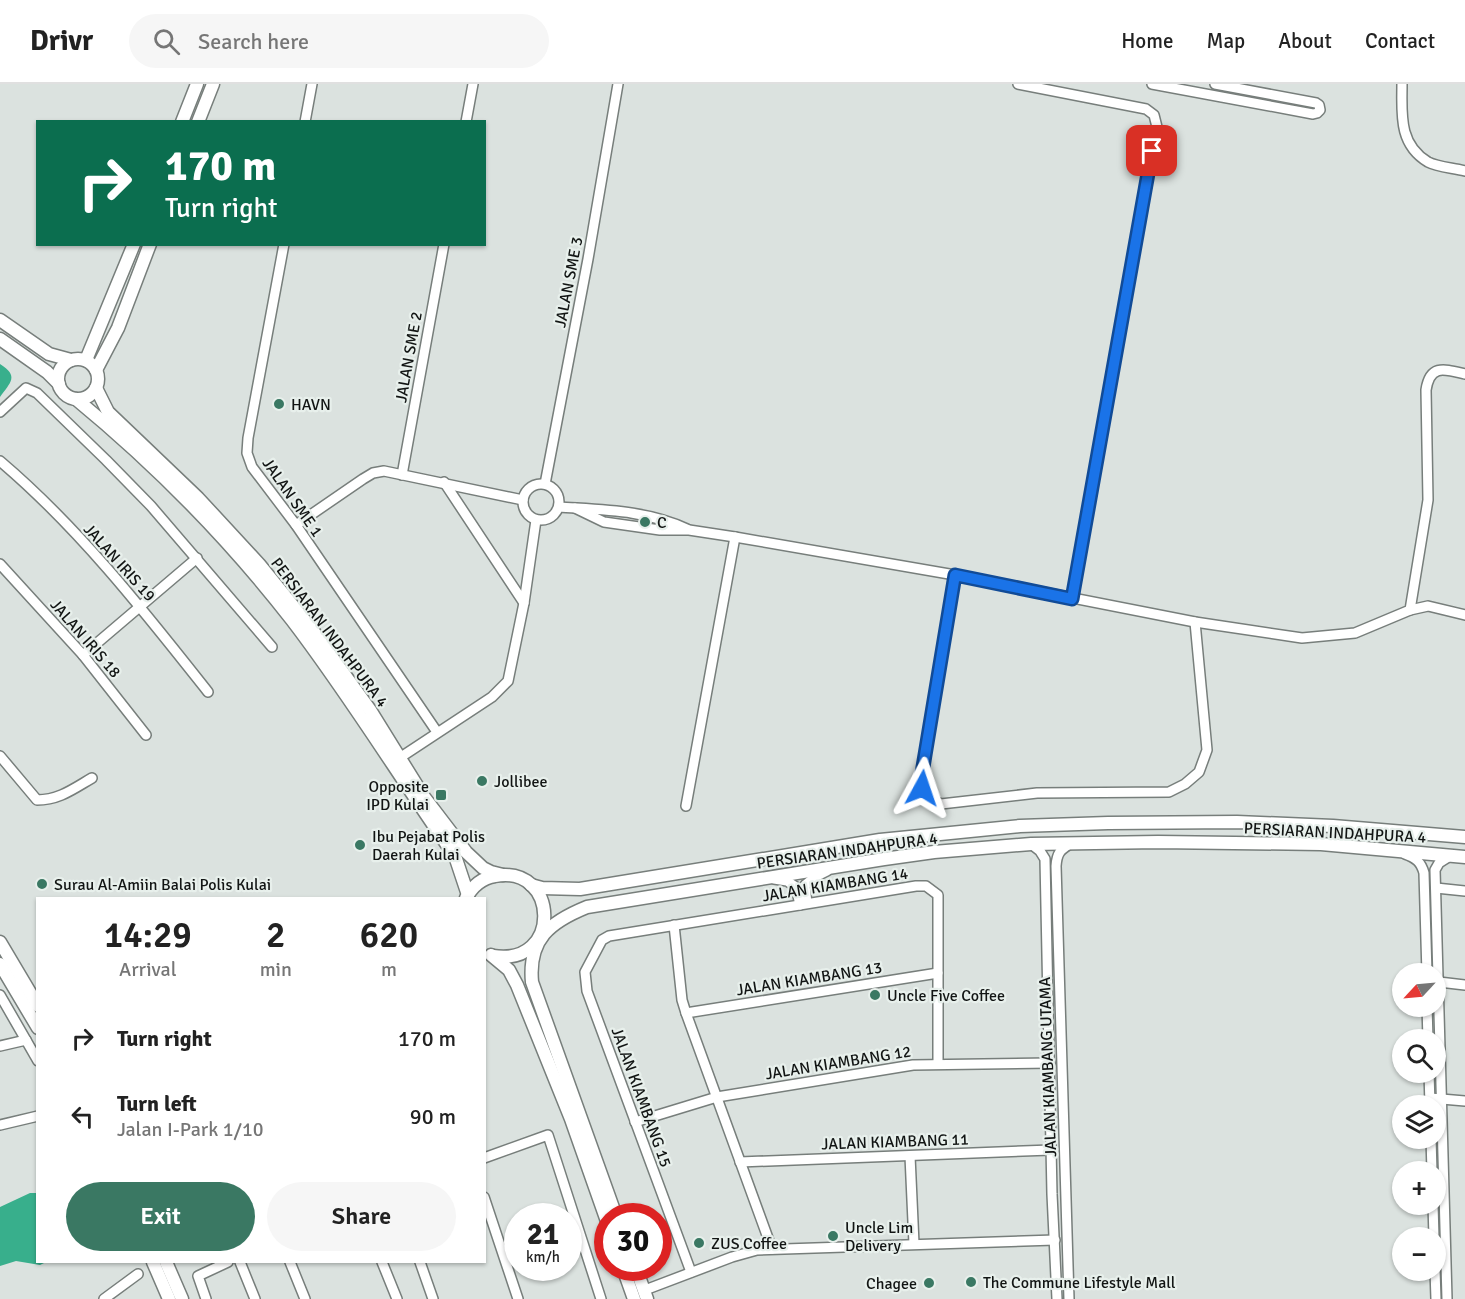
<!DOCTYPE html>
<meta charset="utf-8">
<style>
:root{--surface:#fff;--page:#f6f6f6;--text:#222;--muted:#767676;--line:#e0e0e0;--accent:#3a7863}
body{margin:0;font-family:Signika,sans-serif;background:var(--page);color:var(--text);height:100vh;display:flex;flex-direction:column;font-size:22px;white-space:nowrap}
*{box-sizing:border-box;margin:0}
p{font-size:20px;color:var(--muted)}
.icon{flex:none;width:33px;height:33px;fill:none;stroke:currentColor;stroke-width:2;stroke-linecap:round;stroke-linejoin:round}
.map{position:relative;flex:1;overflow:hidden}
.side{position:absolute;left:36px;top:813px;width:450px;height:366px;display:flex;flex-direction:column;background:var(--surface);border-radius:0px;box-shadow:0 2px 4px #0004}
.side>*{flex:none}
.guide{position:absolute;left:36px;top:36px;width:450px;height:126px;border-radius:0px;box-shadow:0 2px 4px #0004;background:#0b6e4f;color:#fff;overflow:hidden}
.needle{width:39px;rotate:244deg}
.buttons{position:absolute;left:1392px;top:879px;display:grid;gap:12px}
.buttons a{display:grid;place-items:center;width:54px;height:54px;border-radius:50%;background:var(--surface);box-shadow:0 2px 4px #0004;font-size:30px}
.speed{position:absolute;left:504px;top:1119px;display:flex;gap:12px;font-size:30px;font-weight:700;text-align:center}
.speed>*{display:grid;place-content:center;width:78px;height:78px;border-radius:50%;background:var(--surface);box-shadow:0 2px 4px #0004;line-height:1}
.speed small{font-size:15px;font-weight:400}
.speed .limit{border:9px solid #d22;background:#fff;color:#111}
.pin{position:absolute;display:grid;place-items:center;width:51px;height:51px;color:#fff;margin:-26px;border-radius:12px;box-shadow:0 3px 9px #0006}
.me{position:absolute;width:66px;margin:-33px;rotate:5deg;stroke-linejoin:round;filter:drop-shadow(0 0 4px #0008)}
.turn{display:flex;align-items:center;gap:21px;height:126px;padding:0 30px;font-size:27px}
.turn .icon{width:78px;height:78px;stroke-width:2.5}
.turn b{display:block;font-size:42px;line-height:51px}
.eta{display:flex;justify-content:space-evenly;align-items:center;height:102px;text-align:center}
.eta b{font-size:36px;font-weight:600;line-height:42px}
.cta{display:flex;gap:12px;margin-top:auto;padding:12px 30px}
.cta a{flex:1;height:69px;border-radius:36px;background:var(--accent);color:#fff;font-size:24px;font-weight:600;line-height:69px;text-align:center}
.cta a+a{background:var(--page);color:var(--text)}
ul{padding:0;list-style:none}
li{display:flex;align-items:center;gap:18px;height:78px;padding:0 30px}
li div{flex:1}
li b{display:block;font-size:22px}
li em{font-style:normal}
header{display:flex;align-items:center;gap:36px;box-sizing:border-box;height:84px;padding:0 30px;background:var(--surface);border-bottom:2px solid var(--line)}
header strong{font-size:28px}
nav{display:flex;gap:33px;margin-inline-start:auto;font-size:21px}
.search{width:420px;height:54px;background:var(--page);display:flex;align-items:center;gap:15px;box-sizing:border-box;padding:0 21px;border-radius:33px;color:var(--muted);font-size:22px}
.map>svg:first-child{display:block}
.water{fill:#38af8c}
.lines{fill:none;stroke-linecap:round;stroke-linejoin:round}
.street-casing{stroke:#777e7b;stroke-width:12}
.secondary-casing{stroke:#777e7b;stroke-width:15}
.street{stroke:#fff;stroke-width:9}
.secondary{stroke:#fff;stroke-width:12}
.route-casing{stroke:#114b97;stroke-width:15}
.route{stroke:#1a73e8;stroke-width:10}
.poi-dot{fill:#3a7863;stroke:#e8f0ec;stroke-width:2}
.labels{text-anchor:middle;stroke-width:4.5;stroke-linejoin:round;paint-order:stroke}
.street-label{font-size:16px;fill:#121514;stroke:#e8f0ec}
.poi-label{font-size:16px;fill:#121514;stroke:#e8f0ec;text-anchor:start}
</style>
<header>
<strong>Drivr</strong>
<div class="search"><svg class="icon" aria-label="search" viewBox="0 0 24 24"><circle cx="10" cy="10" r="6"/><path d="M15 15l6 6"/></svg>Search here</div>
<nav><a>Home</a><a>Map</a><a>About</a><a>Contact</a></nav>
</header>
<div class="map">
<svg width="1465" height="1215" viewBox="0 0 1465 1215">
<rect width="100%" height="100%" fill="#dbe2df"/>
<g class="water">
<path d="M 0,280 C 19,292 11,298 0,313 Z"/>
<path d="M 30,1109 L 37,1109 L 38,1178 L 46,1178 L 40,1181 L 16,1177 L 0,1182 L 0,1123 Z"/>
</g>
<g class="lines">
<defs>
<g id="street">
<path d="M 1018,0 L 1146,25 L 1154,31 L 1157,43 L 1072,515"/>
<path d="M 1152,0 L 1313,30 L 1317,29 L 1320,26 L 1319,21 L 1316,19 L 1215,0"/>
<path d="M 1402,0 C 1402,29 1398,60 1428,78 C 1437,83 1454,84 1465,87"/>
<path d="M 305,38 L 312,0"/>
<path d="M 466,38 L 473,0"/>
<path d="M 284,160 L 248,354 L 247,369 L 252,383 L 296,441 L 437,648"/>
<path d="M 0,328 L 26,304 L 37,309 L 106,376 L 151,422 L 272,563"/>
<path d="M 0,377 C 79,444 144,527 208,608"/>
<path d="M 402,391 L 444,160"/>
<path d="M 444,398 L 524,519"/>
<circle cx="541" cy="418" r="18"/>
<path d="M 545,400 L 588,175 L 618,0"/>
<path d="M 559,423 C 603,426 646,426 687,445"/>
<path d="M 575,424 L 604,438 L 660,446 L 689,446 L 735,453 L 955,491 L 1195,538 L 1302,554 L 1355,549 L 1410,526 L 1428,416 L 1426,306 C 1430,280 1444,285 1465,290"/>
<path d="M 296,441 L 363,395 L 373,389 L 384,387 L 523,416"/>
<path d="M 0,480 L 83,571 L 146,651"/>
<path d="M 955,491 L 922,689 C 922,707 924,713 941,720 L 1037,709 L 1169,708 L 1185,700 L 1199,688 L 1207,666 L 1195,538"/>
<path d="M 1410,526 L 1428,522 L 1465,531"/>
<path d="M 83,571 L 197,474"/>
<path d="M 0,672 L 37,716 C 59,716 73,705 92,694"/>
<path d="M 401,673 L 492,613 L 508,597 L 524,519 L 536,436"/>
<path d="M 686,722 L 735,453"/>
<path d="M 1031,760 L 1040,767 L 1045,775 L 1052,1110 L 1057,1215"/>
<path d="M 1405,770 C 1416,774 1421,778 1424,789 L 1427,890"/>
<path d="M 774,795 L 787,797 L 796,803 L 800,821"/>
<path d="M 1436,804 L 1465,807"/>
<path d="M 807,819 L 805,801 L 815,793 L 827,787"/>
<path d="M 674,841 L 682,916 L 686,929 L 772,1165"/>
<path d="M 1439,898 L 1465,901"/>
<path d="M 0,911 L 38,977"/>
<path d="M 1427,922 L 1428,956"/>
<path d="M 686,929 L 938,889"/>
<path d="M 0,962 L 26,956"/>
<path d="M 1429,988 L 1430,1022"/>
<path d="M 1430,1014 L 1465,1017"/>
<path d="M 635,1038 L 717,1013 L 913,981 L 1050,979"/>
<path d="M 0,1041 L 38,1032"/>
<path d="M 1431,1054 L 1432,1088"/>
<path d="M 910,1072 L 914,1160"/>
<path d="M 484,1074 L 548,1051 L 601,1215"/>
<path d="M 740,1078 L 1051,1066"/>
<path d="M 484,1113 L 518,1215"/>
<path d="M 1433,1120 L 1434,1154"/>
<path d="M 240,1178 L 255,1215"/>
<path d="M 290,1178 L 305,1215"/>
<path d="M 382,1178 L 397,1215"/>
<path d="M 420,1178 L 433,1215"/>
<path d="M 1435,1186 L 1436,1215"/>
<path d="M 691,1188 L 587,907 L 585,888 L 602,856 L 609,852 L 916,802 L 926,802 L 938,811 L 938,980"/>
<path d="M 645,1206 L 732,1173 L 757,1166 L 1055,1156"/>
<path d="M 104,1215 L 138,1190"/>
<path d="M 206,1215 L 198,1192 L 228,1178"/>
<path d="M 1069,1215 L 1056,782 C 1057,769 1060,766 1070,760"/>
<path d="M 1447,1215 L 1435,786 L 1439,779 L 1450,772"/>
</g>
<g id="secondary">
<path d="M 182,38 L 197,0"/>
<path d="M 198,38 L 213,0"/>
<path d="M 0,236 L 49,270 L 71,276"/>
<path d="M 0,255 L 47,288 L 59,300"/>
<circle cx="78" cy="295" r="20"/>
<path d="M 86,276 L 134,160"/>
<path d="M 96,286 L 118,244 L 150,160"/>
<path d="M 96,304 L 108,328 L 198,414 L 259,480 L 311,544 L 370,626 L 424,713 L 466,768 L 483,784 L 491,788 L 503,791"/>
<path d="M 76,315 C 155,380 229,455 292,536 C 348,609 397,689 450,765 L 456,775 L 468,811"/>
<path d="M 531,801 L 542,804 L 580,805 L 880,756 L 1020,742 L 1108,739 L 1237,738 L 1333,742 L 1465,753"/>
<path d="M 466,814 C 472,803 482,794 495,792 C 559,780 563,883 493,872"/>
<path d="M 0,858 L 38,922"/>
<path d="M 491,871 L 509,886 L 517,901 L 571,1035 L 608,1140"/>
<path d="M 0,880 L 38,944"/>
<path d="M 616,1132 L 532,898 C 528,855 550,838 587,823 L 884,775 L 934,768 L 1031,760 L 1158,758 L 1321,760 L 1465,773"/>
<path d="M 153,1178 L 169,1215"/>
<path d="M 166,1178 L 182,1215"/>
<path d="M 623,1184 L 634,1215"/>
<path d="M 636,1184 L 647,1215"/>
</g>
</defs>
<use href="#street" class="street-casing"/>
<use href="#secondary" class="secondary-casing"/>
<use href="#street" class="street"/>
<use href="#secondary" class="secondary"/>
</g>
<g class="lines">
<defs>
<path id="route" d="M 922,704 L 922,689 L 955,491 L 1072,515 L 1152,67"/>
</defs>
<use href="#route" class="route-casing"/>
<use href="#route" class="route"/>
</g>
<g class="poi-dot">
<circle cx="279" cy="320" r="6"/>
<circle cx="645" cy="438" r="6"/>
<circle cx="482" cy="697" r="6"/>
<rect x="435" y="705" width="12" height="12" rx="3"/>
<circle cx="360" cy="761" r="6"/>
<circle cx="42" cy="800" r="6"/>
<circle cx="875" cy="911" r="6"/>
<circle cx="833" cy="1152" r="6"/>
<circle cx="699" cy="1159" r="6"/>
<circle cx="971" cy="1198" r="6"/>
<circle cx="929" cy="1199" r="6"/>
</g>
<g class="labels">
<g class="street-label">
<text transform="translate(568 198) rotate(-79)" y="6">JALAN SME 3</text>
<text transform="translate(408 273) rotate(-80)" y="6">JALAN SME 2</text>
<text transform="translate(293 413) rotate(55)" y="6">JALAN SME 1</text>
<text transform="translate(120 478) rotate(48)" y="6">JALAN IRIS 19</text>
<text transform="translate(330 548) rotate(53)" y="6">PERSIARAN INDAHPURA 4</text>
<text transform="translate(86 554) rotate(49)" y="6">JALAN IRIS 18</text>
<text transform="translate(1335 748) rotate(3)" y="6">PERSIARAN INDAHPURA 4</text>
<text transform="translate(847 766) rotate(-8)" y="6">PERSIARAN INDAHPURA 4</text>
<text transform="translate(835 800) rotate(-9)" y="6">JALAN KIAMBANG 14</text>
<text transform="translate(809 894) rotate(-9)" y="6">JALAN KIAMBANG 13</text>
<text transform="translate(838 978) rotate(-9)" y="6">JALAN KIAMBANG 12</text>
<text transform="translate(1047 983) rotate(-92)" y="6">JALAN KIAMBANG UTAMA</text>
<text transform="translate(642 1013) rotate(70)" y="6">JALAN KIAMBANG 15</text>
<text transform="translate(895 1057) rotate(-2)" y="6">JALAN KIAMBANG 11</text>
</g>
<g class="poi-label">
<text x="291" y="326">HAVN</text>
<text x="657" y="444">C</text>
<text x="494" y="703">Jollibee</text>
<text x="429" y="708" text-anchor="end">Opposite<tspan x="429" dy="18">IPD Kulai</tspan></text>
<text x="372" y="758">Ibu Pejabat Polis<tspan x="372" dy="18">Daerah Kulai</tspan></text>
<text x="54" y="806">Surau Al-Amiin Balai Polis Kulai</text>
<text x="887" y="917">Uncle Five Coffee</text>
<text x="845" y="1149">Uncle Lim<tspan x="845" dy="18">Delivery</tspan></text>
<text x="711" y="1165">ZUS Coffee</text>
<text x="983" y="1204">The Commune Lifestyle Mall</text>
<text x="917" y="1205" text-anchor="end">Chagee</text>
</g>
</g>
</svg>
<div class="buttons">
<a><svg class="needle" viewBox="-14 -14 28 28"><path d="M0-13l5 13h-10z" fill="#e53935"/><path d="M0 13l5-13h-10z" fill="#767676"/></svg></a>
<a><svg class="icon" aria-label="search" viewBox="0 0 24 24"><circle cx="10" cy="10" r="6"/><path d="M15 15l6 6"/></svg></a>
<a><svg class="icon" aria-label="layers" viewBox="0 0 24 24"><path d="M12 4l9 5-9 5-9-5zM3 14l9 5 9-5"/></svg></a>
<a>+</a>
<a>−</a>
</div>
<div class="speed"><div>21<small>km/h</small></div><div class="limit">30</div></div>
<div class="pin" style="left:1152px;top:67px;background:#d93025"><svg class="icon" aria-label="arrive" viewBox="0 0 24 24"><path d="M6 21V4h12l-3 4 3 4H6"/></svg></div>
<svg class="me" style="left:922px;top:704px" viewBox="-20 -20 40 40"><path d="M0-17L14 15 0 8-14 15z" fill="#1a73e8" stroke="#fff" stroke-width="4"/></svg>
<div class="guide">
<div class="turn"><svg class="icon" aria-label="right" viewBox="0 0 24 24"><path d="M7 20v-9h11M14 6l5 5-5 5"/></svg><div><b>170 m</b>Turn right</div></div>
</div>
<section class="side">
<div class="eta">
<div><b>14:29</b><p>Arrival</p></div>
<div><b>2</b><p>min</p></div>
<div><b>620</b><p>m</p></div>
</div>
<ul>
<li><svg class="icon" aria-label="right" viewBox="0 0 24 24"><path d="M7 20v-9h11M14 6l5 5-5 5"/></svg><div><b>Turn right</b></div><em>170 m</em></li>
<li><svg class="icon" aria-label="left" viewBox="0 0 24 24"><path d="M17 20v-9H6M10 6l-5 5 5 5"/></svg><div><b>Turn left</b><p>Jalan I-Park 1/10</p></div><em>90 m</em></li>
</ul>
<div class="cta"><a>Exit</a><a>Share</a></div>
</section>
</div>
